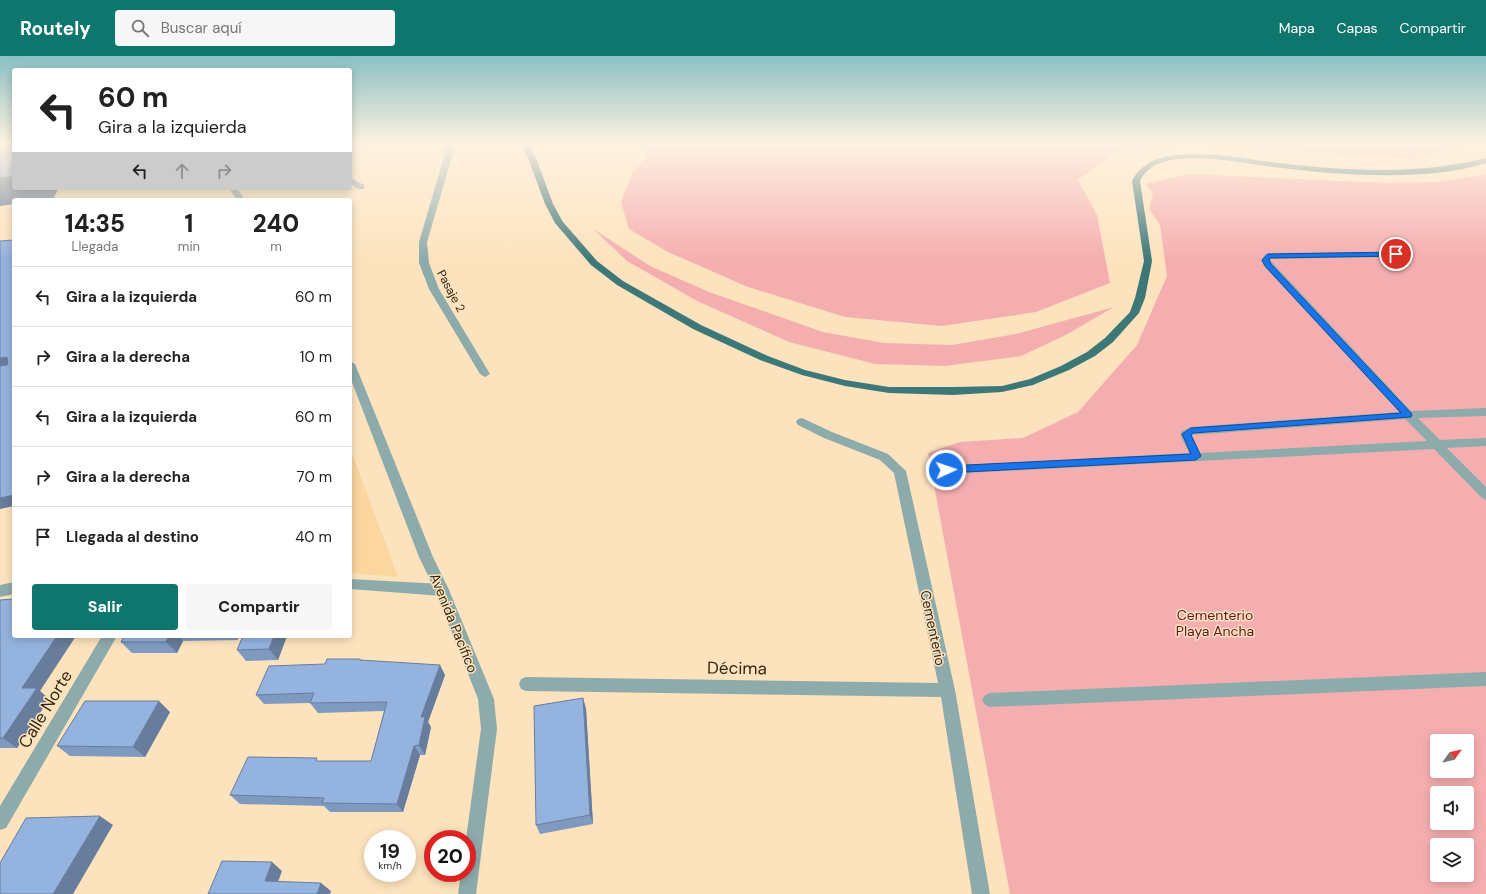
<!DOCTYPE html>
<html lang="es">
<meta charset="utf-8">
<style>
:root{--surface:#fff;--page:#f6f6f6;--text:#222;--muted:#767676;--line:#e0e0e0;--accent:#0f766e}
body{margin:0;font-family:"DM Sans",sans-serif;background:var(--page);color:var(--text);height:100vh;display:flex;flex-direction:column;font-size:15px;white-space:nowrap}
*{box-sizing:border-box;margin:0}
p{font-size:13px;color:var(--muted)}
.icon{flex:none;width:22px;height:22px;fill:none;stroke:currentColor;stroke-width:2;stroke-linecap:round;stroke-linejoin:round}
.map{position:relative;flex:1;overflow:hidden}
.panel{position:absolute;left:12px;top:142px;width:340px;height:440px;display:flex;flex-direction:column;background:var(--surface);border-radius:4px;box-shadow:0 2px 10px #0003}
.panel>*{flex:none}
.banner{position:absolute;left:12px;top:12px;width:340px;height:122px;border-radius:4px;box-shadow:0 2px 10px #0003;background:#fff;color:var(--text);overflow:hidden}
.needle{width:26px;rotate:56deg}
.controls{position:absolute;left:1430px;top:678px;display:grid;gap:8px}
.controls a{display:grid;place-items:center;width:44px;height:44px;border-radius:4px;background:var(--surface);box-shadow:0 2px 10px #0003;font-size:20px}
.speed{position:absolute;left:364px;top:774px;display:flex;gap:8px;font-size:20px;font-weight:700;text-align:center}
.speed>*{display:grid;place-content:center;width:52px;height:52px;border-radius:50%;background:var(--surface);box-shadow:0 2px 10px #0003;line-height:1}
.speed small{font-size:10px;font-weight:400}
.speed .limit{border:6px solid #d22;background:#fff;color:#111}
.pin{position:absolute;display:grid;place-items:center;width:34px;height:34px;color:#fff;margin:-17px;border:2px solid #fff;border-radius:50%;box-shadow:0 1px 4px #0007}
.me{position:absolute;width:44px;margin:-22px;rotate:87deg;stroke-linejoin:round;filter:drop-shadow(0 0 3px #0008)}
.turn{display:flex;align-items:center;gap:14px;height:84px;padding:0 20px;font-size:18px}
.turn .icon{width:52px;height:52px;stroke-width:2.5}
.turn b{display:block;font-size:28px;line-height:34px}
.lanes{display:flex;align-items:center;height:38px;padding:0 20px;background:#0003;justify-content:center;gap:20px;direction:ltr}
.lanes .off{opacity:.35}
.eta{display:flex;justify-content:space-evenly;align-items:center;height:68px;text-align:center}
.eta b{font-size:24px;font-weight:800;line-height:28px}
.button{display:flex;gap:8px;margin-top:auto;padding:8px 20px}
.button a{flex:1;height:46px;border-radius:4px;background:var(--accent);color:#fff;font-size:16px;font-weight:800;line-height:46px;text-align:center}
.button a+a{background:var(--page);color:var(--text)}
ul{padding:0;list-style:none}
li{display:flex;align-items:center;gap:12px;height:60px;padding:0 20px;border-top:1px solid var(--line)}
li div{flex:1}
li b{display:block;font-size:15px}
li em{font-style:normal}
header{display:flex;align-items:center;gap:24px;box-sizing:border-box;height:56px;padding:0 20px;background:var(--accent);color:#fff}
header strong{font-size:19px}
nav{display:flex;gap:22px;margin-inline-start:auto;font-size:14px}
.search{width:280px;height:36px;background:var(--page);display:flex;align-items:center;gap:10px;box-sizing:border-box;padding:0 14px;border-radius:4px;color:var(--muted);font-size:15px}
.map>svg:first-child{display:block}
.built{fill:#fbd69e}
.green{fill:#f5aeb0;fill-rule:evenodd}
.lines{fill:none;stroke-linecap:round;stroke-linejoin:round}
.service{fill:#8eabac;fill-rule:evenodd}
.minor{fill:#8eabac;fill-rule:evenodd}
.tertiary{fill:#8eabac;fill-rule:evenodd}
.primary{fill:#3d7879;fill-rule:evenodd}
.wall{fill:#7f9ac0}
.shaded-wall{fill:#687d9c}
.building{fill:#94b3df;stroke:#687d9c}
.route{fill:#1a73e8;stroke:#114b97}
.labels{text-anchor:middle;stroke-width:3;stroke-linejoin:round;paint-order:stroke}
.far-street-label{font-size:12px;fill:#322613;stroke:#fde3bd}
.park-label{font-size:14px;fill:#631520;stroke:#fde3bd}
.street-label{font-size:14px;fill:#322613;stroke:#fde3bd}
.near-street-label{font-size:17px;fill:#322613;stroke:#fde3bd}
</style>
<header>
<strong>Routely</strong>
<div class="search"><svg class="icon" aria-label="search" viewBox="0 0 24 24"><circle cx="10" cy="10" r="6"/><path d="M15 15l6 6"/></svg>Buscar aquí</div>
<nav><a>Mapa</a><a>Capas</a><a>Compartir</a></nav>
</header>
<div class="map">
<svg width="1486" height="838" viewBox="0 0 1486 838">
<rect width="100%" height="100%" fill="#fde3bd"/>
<path class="built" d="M 350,392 L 398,521 L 350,517 Z"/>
<g class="green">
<path d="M 639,87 L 1472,87 L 1416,103 L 1191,88 L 1157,91 L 1116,96 L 1078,124 L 1097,159 L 1110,227 L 1036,256 L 942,270 L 845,261 L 748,231 L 668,196 L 629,173 L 621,146 L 632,118 L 648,100 Z"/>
<path d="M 1188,118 L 1388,127 L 1437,126 L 1486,118 L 1486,838 L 1010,838 L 928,397 L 960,386 L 1023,382 L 1078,356 L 1137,289 L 1167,220 L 1160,169 L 1149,153 L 1153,138 L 1146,128 ZM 1437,685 L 1467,685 L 1467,715 L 1437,715 ZM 1437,737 L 1467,737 L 1467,767 L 1437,767 ZM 1437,789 L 1467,789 L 1467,819 L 1437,819 Z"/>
<path d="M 592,172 L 650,210 L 709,236 L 823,276 L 884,287 L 952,289 L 1016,278 L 1114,251 L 1066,279 L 1021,300 L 945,310 L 875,308 L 789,286 L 697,245 L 627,205 Z"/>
</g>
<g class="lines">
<g class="service">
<path d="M 350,122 L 364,129 L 364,133 L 358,133 L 350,127 Z"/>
<path d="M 1396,196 L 1400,199 L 1399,201 L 1271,203 L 1270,204 L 1411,355 L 1486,352 L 1486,360 L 1418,362 L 1440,384 L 1486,382 L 1486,390 L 1447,392 L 1486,431 L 1486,444 L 1482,442 L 1434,393 L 946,418 L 942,417 L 940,414 L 942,411 L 946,410 L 1189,397 L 1180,378 L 1182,375 L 1191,371 L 1399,356 L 1265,211 L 1261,204 L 1265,198 L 1268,197 ZM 1405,363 L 1427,385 L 1200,397 L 1192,379 Z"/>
<path d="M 1486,616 L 1486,630 L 990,651 L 985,649 L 982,644 L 985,639 L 990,637 Z"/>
</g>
<g class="minor">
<path d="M 448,87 L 456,87 L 427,186 L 429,207 L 439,233 L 490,318 L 485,321 L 480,318 L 429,233 L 419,207 L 419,186 Z"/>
<path d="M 802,362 L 832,376 L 888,398 L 906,415 L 955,634 L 990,838 L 972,838 L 941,641 L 526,635 L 521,633 L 519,628 L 521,623 L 526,621 L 938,627 L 894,417 L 880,404 L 824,382 L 798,369 L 796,366 L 798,363 Z"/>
<path d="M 350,523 L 442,528 L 447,530 L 449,534 L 447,538 L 442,540 L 350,533 Z"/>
<path d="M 14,526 L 14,538 L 0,541 L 0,529 Z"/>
<path d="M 102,580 L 117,580 L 6,772 L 0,774 L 0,750 Z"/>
</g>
<g class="tertiary">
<path d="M 229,132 L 237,132 L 245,144 L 237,144 Z"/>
<path d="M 350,305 L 355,308 L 433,501 L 449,534 L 494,643 L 497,673 L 476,838 L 458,838 L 461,817 L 467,817 L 467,783 L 466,783 L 481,673 L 478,643 L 435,534 L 419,501 L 350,321 Z"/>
</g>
<path class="primary" d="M 520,87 L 528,87 L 536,102 L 553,148 L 563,166 L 597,205 L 623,225 L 701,269 L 768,300 L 805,314 L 845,324 L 889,331 L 953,331 L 1002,330 L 1030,323 L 1061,310 L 1087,296 L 1105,282 L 1130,256 L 1135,242 L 1144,205 L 1132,125 C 1141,107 1158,101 1177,99 C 1212,95 1246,103 1280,107 C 1348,115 1419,119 1486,102 L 1486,107 C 1429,126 1334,119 1274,111 C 1242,107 1210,100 1177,103 C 1162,105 1147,110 1140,125 L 1152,205 L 1145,242 L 1139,257 L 1113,286 L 1095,300 L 1069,314 L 1033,329 L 1002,336 L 953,339 L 889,337 L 845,330 L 802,319 L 760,304 L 693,273 L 617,229 L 591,209 L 555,167 L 545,148 L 528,102 Z"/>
</g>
<g class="wall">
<path d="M 0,544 L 40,635 L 49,643 L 17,692 L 0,692 Z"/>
<path d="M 124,580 L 239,580 L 237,584 L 183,585 L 177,597 L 132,597 L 121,586 Z"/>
<path d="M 243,580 L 287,580 L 278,604 L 246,605 L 237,594 Z"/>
<path d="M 360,603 L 361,604 L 445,619 L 428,666 L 431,671 L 425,699 L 420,699 L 403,756 L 330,756 L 324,750 L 240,748 L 230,739 L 320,705 L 371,705 L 384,655 L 318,657 L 310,647 L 264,648 L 256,639 L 325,608 Z"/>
<path d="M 583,642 L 586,653 L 593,768 L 540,778 L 536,769 Z"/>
<path d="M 170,656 L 145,701 L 70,700 L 57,690 Z"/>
</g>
<g class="shaded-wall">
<path d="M 14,120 L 14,132 L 59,132 L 53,143 L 45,144 L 14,144 L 14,148 L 0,150 L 0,122 Z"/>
<path d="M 7,301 L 14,309 L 0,312 L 0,302 Z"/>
<path d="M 14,439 L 14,450 L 0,453 L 0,442 Z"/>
<path d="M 57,580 L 76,580 L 40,635 L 49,643 L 17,692 L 3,682 L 22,632 Z"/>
<path d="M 169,580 L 179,580 L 183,585 L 177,597 L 166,586 Z"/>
<path d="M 233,580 L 239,580 L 237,584 Z"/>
<path d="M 274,580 L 287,580 L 278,604 L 269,593 Z"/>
<path d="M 440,609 L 445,619 L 428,666 L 431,671 L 425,699 L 419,689 L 421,661 Z"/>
<path d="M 583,642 L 586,653 L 593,768 L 590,759 Z"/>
<path d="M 159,645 L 170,656 L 145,701 L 133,691 Z"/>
<path d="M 414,690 L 420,699 L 403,756 L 397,748 Z"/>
<path d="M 100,760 L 113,769 L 73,838 L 53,838 Z"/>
<path d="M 272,806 L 282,815 L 275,834 L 265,825 Z"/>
<path d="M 321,827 L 331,835 L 330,838 L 317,838 Z"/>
</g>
<g class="building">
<path d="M 0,87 L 14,87 L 14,120 L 0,122 Z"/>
<path d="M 14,184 L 14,439 L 0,442 L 0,310 L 7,309 L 8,308 L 7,301 L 0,302 L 0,185 Z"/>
<path d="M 14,543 L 14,580 L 57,580 L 22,632 L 37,632 L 3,682 L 0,682 L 0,544 Z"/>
<path d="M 124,580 L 169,580 L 166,586 L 121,586 Z"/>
<path d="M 243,580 L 274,580 L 269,593 L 237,594 Z"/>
<path d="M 327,603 L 360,603 L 360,604 L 440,609 L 421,661 L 425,661 L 419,689 L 414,690 L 397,748 L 322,747 L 324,742 L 230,739 L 248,701 L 317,702 L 316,705 L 371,705 L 387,646 L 310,647 L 314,637 L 256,639 L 269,610 L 325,608 Z"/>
<path d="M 583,642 L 590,759 L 536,769 L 534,650 Z"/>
<path d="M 85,645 L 159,645 L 133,691 L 57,690 Z"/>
<path d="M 100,760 L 53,838 L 0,838 L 0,807 L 26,762 Z"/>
<path d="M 222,805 L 272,806 L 265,825 L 321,827 L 317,838 L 208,838 Z"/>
</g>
<linearGradient id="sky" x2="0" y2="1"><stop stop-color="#8bc0c4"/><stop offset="0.43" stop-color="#fef2e1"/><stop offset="1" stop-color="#fef2e1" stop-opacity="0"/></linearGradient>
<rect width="1486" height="204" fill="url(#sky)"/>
<path class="route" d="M 1396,196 L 1398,197 L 1398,200 L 1270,202 L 1269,204 L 1271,208 L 1411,357 L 1412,359 L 1411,361 L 1193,377 L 1191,379 L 1201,400 L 1196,404 L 946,417 L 942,414 L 946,410 L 1191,398 L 1182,378 L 1191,372 L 1401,357 L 1265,210 L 1262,204 L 1268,198 Z"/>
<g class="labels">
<g class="far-street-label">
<text transform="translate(451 235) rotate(62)" y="4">Pasaje 2</text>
</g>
<g class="park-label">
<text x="1215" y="564">Cementerio<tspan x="1215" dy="16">Playa Ancha</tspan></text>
</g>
<g class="street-label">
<text transform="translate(454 567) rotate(68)" y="5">Avenida Pacífico</text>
<text transform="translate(933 572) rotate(78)" y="5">Cementerio</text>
</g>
<g class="near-street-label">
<text transform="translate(737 612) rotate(1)" y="6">Décima</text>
<text transform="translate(45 653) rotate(-59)" y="6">Calle Norte</text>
</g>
</g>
</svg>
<div class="controls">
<a><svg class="needle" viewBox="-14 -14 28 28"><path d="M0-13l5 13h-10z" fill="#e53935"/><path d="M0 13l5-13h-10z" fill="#767676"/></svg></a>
<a><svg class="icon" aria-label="sound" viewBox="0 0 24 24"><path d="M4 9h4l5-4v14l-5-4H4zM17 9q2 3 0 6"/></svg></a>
<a><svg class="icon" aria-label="layers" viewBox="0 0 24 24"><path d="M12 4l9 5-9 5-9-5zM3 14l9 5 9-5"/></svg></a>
</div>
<div class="speed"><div>19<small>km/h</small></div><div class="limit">20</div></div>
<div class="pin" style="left:1396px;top:198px;background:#d93025"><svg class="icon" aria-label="arrive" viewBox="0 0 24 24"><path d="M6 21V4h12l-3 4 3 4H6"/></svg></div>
<svg class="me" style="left:946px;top:414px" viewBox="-20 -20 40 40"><circle r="17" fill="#1a73e8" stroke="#fff" stroke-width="3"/><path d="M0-11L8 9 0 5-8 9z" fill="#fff"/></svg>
<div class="banner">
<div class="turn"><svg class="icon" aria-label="left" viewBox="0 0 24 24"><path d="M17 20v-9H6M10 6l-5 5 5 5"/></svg><div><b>60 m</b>Gira a la izquierda</div></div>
<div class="lanes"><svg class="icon" aria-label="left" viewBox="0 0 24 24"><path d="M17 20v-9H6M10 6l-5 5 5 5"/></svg><svg class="icon off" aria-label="ahead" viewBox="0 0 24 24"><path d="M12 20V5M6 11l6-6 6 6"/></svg><svg class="icon off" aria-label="right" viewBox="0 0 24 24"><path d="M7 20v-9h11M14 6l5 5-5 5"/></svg></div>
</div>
<section class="panel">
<div class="eta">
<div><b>14:35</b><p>Llegada</p></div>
<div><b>1</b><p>min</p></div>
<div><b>240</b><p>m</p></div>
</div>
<ul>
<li><svg class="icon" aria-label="left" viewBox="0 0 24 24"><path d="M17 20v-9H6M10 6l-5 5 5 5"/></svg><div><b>Gira a la izquierda</b></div><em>60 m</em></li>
<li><svg class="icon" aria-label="right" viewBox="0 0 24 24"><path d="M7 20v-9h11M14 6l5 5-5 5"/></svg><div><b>Gira a la derecha</b></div><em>10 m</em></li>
<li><svg class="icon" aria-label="left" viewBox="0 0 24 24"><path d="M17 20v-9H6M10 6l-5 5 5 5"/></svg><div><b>Gira a la izquierda</b></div><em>60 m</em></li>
<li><svg class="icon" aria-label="right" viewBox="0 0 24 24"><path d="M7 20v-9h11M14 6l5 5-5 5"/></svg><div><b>Gira a la derecha</b></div><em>70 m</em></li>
<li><svg class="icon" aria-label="arrive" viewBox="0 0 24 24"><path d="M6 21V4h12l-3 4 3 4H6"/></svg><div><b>Llegada al destino</b></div><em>40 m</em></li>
</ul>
<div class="button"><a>Salir</a><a>Compartir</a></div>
</section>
</div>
